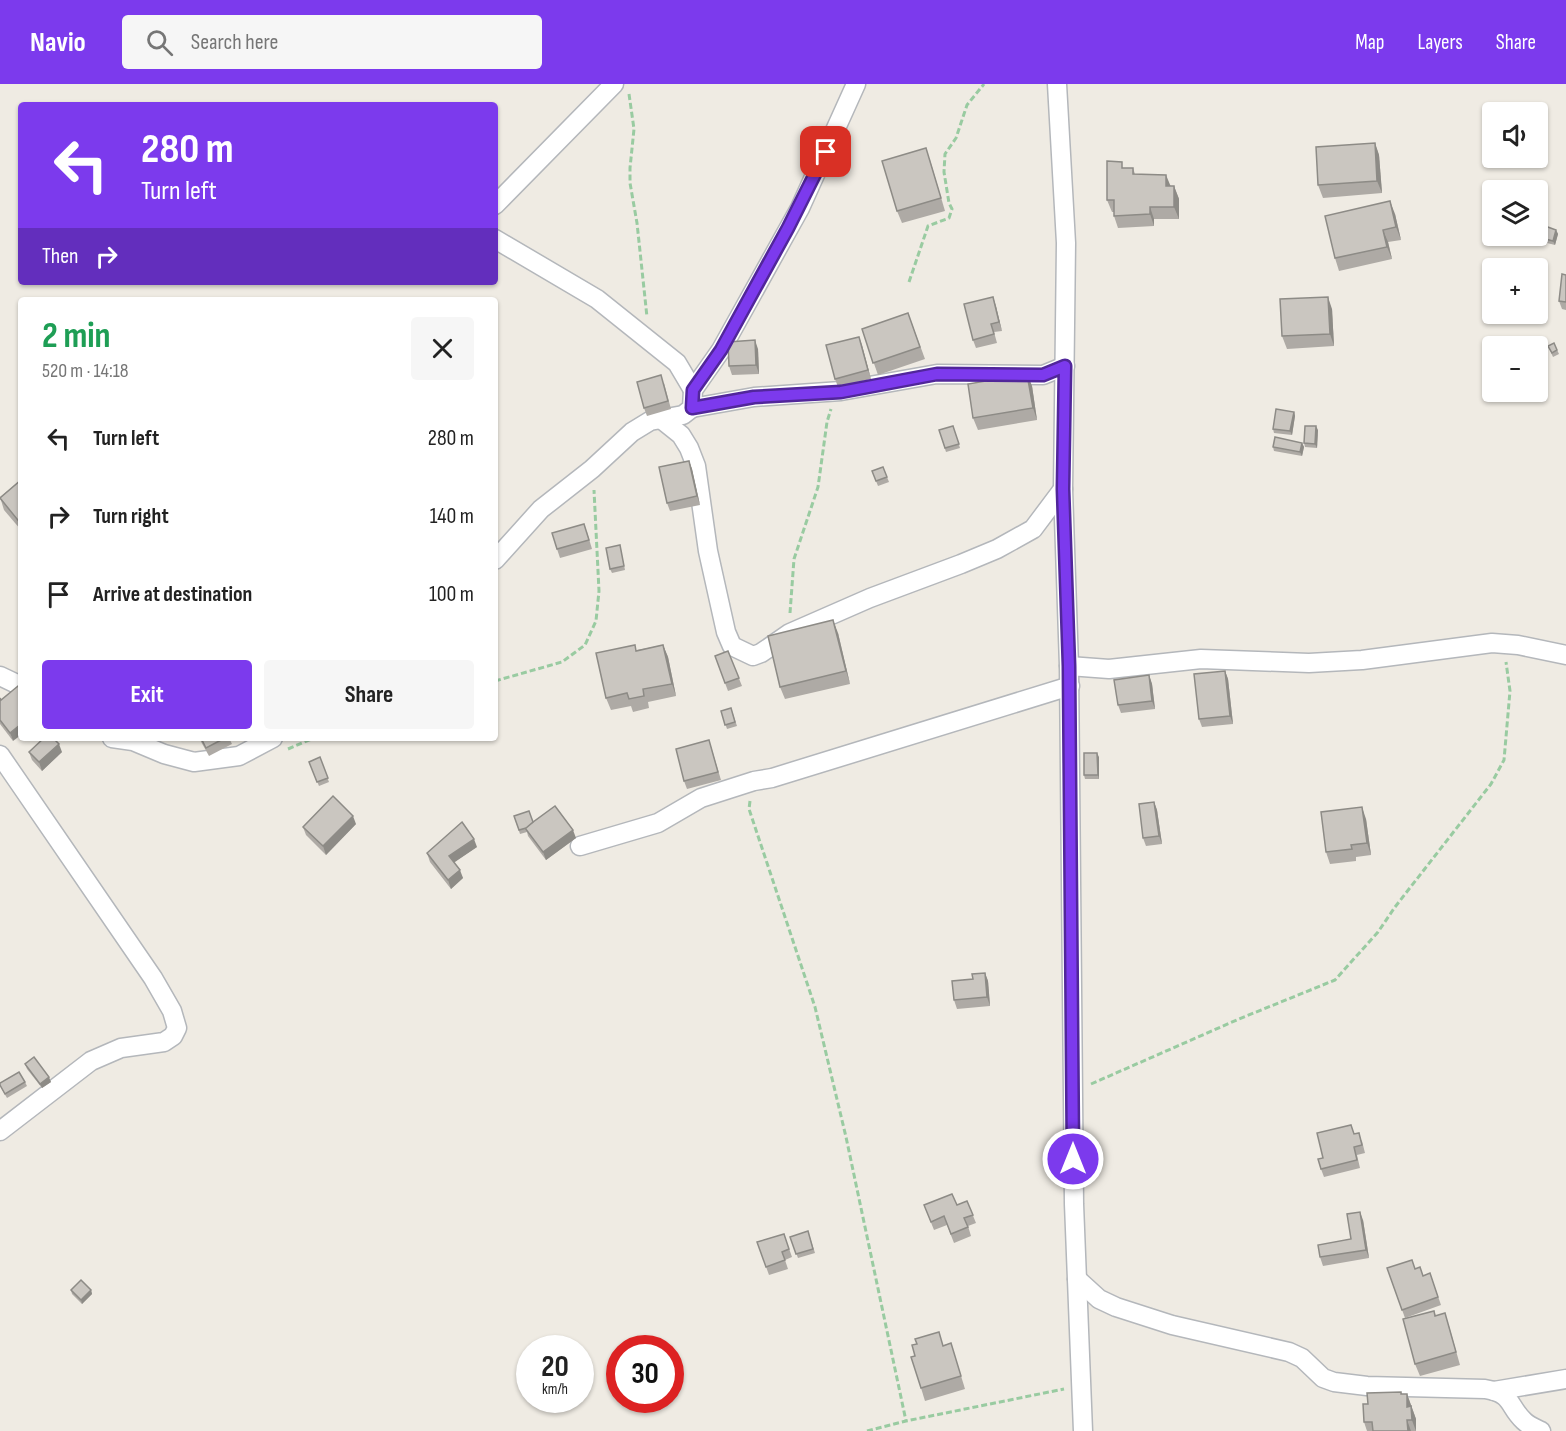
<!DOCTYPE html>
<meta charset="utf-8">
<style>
:root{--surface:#fff;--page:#f6f6f6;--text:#222;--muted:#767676;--accent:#7c3aed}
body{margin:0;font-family:"Sofia Sans Condensed",sans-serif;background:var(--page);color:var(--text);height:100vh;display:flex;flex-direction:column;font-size:22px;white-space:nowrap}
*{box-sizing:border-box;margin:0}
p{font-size:20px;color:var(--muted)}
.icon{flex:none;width:33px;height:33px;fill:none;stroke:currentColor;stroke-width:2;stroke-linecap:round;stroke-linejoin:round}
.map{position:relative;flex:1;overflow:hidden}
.sheet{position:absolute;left:18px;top:213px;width:480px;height:444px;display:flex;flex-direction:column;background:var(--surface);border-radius:6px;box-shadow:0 2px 4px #0004}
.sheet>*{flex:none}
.top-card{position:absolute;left:18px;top:18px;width:480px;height:183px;border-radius:6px;box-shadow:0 2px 4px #0004;background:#7c3aed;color:#fff;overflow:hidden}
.buttons{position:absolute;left:1482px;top:18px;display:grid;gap:12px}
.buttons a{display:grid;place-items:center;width:66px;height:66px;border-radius:6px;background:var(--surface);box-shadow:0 2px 4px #0004;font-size:30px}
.speed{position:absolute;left:516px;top:1251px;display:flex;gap:12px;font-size:30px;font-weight:700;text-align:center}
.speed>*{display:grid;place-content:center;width:78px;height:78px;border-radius:50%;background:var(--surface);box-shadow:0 2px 4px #0004;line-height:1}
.speed small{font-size:15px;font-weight:400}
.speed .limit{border:9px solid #d22;background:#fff;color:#111}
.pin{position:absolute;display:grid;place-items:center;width:51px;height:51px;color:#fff;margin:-26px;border-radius:12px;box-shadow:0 3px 9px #0006}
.me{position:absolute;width:66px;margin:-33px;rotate:0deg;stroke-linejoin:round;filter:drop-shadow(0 0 4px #0008)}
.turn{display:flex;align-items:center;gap:21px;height:126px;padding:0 24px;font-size:27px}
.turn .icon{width:78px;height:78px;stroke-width:2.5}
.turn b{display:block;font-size:42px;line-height:51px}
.then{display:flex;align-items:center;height:57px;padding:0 24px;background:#0003;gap:12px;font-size:22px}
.round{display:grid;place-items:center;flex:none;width:63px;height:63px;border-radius:6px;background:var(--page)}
.overview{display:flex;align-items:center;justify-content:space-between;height:102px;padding:0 24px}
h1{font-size:36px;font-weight:700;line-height:45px;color:#1e9e55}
.action{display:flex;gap:12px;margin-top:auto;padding:12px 24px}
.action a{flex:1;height:69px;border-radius:6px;background:var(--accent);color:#fff;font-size:24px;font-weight:700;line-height:69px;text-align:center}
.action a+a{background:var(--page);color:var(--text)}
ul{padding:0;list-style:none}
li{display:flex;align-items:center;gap:18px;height:78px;padding:0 24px}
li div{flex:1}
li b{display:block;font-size:22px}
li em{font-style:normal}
header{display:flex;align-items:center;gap:36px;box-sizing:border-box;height:84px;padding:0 30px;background:var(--accent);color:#fff}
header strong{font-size:28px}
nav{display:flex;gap:33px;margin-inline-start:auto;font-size:21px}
.search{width:420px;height:54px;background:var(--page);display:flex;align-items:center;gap:15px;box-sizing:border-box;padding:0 21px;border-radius:6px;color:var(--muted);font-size:22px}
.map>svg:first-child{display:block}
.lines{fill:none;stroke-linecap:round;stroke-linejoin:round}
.minor-casing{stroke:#b4b7bb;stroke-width:21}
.path{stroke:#99cba1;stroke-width:3;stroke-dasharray:6 3;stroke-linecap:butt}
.minor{stroke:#fff;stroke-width:18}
.wall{fill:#aeaaa5}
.shaded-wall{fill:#8d8b86}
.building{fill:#cac6c0;stroke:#8d8b86;stroke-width:1.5}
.route-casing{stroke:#51269a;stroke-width:15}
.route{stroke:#7c3aed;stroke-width:10}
</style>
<header>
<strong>Navio</strong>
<div class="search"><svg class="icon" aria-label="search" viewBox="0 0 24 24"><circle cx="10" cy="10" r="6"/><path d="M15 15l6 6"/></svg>Search here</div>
<nav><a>Map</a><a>Layers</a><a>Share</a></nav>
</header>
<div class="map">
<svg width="1566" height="1347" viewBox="0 0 1566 1347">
<rect width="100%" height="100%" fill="#efebe3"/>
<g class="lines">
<defs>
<g id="minor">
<path d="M 1057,0 L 1066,159 L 1063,405 L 1069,582 L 1074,1120 L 1083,1347"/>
<path d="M 495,121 L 614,0"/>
<path d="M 495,155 L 597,215 L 677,279 L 693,306"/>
<path d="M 692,324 L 754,313 L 841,307 L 937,290 L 1043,291 L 1065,282"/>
<path d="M 661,335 L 681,351 L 689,364 L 696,382 L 708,467 L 726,548 L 732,562 L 753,572 L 761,569 L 790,549 L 870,514 L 961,480 L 997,465 L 1033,445 L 1063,405"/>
<path d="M 495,476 L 541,425 L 592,385 L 632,348 L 650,337 L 683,331 L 692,324 L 693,306 L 721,266 L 800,124 L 856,0"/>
<path d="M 1069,582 L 1109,585 L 1201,575 L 1309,579 L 1362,576 L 1492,559 L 1518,561 L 1566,571"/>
<path d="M 0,592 L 21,602"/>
<path d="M 112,654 L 133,657 L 164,670 L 194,678 L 239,672 L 273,654"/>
<path d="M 0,671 L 153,894 L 172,927 L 177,944 L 173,952 L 164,958 L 121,964 L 91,977 L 0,1047"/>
<path d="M 580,762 L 658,739 L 701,714 L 754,697 L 772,694 L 1070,602"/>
<path d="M 1077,1195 L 1099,1215 L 1116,1223 L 1172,1241 L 1289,1268 L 1302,1274 L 1323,1294 L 1334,1298 L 1367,1302 L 1485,1305 C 1514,1310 1507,1321 1524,1337 C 1529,1342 1535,1344 1541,1347"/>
<path d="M 1494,1307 L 1566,1295"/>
</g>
</defs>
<use href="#minor" class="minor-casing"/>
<g class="path">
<path d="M 629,10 L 634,45 L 630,84 L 630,99 L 637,139 L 647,233"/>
<path d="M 909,198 L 928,142 L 949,134 L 952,125 L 949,119 L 944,88 L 945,70 L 956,54 L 967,21 L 984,0"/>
<path d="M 790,529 L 794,475 L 818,403 L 827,338 L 831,325"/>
<path d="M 495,597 L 562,578 L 585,561 L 596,537 L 599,507 L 594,406"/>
<path d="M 288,665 L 314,654"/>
<path d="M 750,717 L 749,725 L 815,923 L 846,1053 L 906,1337"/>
<path d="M 1091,1000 L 1239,935 L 1335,896 L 1378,848 L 1395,823 L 1491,700 L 1504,676 L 1510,607 L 1506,578"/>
<path d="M 867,1347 L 906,1337 L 1064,1305"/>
</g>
<use href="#minor" class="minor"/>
</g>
<g class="wall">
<path d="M 1375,59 L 1379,71 L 1382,109 L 1323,114 L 1318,101 Z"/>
<path d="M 930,76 L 945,127 L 902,139 L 897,127 Z"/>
<path d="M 1125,84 L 1133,84 L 1135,90 L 1170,102 L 1174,102 L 1179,115 L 1179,135 L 1154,135 L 1154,142 L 1118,144 L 1114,132 L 1114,128 L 1112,128 L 1107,116 Z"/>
<path d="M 1395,130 L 1401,156 L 1388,158 L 1392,175 L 1339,187 L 1335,174 Z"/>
<path d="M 1556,146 L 1558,150 L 1555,161 L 1543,158 L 1542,154 Z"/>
<path d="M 1566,191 L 1566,226 L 1562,225 L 1559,217 Z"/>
<path d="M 993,213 L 1002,247 L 994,248 L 997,259 L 976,264 L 973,256 Z"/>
<path d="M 1332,225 L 1334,262 L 1287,265 L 1282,252 Z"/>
<path d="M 908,229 L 925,275 L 878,291 L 862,245 Z"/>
<path d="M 859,253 L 871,295 L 838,303 L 835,295 Z"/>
<path d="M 1554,259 L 1559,270 L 1553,273 L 1548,262 Z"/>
<path d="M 758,265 L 759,290 L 732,291 L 729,282 Z"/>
<path d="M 1027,290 L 1032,302 L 1037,336 L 978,346 L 973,334 Z"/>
<path d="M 664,299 L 671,325 L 647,332 L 644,324 Z"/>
<path d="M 1294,328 L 1295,332 L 1292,351 L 1274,349 L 1273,345 Z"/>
<path d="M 953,342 L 960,364 L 946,368 L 939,346 Z"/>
<path d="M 1318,346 L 1317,364 L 1305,363 L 1304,359 Z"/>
<path d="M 1302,359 L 1304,363 L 1302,372 L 1274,367 L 1273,363 Z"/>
<path d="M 689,377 L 692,385 L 700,421 L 670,427 L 667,419 Z"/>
<path d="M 883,383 L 889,398 L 878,402 L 872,387 Z"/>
<path d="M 21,396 L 21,446 L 4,426 L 0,413 Z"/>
<path d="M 587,448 L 592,465 L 560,474 L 557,465 Z"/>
<path d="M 620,461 L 625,486 L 612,489 L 610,485 Z"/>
<path d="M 838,549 L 850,600 L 785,615 L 780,603 Z"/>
<path d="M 663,561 L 668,573 L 676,612 L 648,618 L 649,624 L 633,628 L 631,622 L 611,626 L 606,614 L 637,566 Z"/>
<path d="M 728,567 L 742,602 L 728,607 L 715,572 Z"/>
<path d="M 1225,587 L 1228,595 L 1233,640 L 1202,643 L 1199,635 Z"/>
<path d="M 1149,591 L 1152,600 L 1155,625 L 1121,629 L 1118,621 Z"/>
<path d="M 0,614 L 13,657 L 0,640 Z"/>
<path d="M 731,624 L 737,642 L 727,645 L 721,627 Z"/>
<path d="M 199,654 L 229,654 L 232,660 L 209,672 Z"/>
<path d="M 709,656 L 721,696 L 687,705 L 684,697 Z"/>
<path d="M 29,668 L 62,668 L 42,687 L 32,676 Z"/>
<path d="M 320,673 L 329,698 L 319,702 L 309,678 Z"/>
<path d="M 1099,673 L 1099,695 L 1085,695 L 1084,691 Z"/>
<path d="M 1154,718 L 1157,726 L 1162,760 L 1146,762 L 1143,754 Z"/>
<path d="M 514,732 L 533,738 L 576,754 L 546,776 L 528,752 L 527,748 L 520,750 Z"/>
<path d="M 1366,735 L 1371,771 L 1356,773 L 1356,777 L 1330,780 L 1326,768 Z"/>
<path d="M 356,740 L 326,771 L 306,751 L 303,743 Z"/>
<path d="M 477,763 L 454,778 L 463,794 L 451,805 L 430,778 L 427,769 Z"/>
<path d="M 985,889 L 988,897 L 990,922 L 957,925 L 954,916 L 973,895 Z"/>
<path d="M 25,980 L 51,998 L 42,1004 L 27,985 Z"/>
<path d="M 25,998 L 27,1002 L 7,1014 L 0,1002 L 0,999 Z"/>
<path d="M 1355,1050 L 1362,1057 L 1365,1069 L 1357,1071 L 1360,1084 L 1324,1093 L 1321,1085 L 1323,1074 Z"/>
<path d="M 967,1117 L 976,1139 L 968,1142 L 971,1152 L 954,1159 L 947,1141 L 934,1146 L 924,1121 L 957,1121 Z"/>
<path d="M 1363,1136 L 1369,1174 L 1323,1182 L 1320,1173 L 1351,1155 Z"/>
<path d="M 808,1147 L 815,1169 L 798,1174 L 790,1153 Z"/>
<path d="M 784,1150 L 792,1173 L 785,1176 L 788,1185 L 769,1191 L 757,1158 Z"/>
<path d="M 1387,1184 L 1415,1185 L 1423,1192 L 1430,1189 L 1441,1221 L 1405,1234 Z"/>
<path d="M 71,1206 L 91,1206 L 92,1210 L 82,1220 L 72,1210 Z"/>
<path d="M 1434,1227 L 1436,1232 L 1449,1242 L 1460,1281 L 1420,1292 L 1415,1280 Z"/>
<path d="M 951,1259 L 965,1305 L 925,1317 L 921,1304 L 944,1261 Z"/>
<path d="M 1401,1308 L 1402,1310 L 1407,1310 L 1416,1335 L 1416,1347 L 1367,1347 L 1364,1338 L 1368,1320 Z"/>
</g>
<g class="shaded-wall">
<path d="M 1375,59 L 1379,71 L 1382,109 L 1377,97 Z"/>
<path d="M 1166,91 L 1171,103 L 1166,102 Z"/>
<path d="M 1174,102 L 1179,115 L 1179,135 L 1174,123 Z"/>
<path d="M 1390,117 L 1395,130 L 1401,156 L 1396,143 Z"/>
<path d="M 1150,123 L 1154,135 L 1154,142 L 1150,130 Z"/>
<path d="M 1383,146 L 1388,158 L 1392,175 L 1387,163 Z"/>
<path d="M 1556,146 L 1558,150 L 1555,161 L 1553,157 Z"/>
<path d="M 993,213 L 996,222 L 1002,247 L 999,238 Z"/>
<path d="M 1328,213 L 1332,225 L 1334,262 L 1330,250 Z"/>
<path d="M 859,253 L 862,261 L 871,295 L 868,286 Z"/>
<path d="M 755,256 L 758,265 L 759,290 L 756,281 Z"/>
<path d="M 1027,290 L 1032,302 L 1037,336 L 1033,324 Z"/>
<path d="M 1294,328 L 1295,332 L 1292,351 L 1290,347 Z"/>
<path d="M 1316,342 L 1318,346 L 1317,364 L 1315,360 Z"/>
<path d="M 1302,359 L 1304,363 L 1302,372 L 1300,368 Z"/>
<path d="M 689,377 L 692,385 L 700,421 L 697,412 Z"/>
<path d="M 833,536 L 838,549 L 850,600 L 846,587 Z"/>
<path d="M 663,561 L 668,573 L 676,612 L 672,600 Z"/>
<path d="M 1225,587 L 1228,595 L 1233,640 L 1230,632 Z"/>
<path d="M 1149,591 L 1152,600 L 1155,625 L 1152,617 Z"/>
<path d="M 21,640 L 21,651 L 13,657 L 10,649 Z"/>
<path d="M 59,660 L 62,668 L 42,687 L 39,678 Z"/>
<path d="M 1097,669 L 1099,673 L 1099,695 L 1098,691 Z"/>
<path d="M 1154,718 L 1157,726 L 1162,760 L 1159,752 Z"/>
<path d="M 1362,723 L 1366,735 L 1371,771 L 1367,759 Z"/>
<path d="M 353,732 L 356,740 L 326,771 L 323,762 Z"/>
<path d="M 573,746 L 576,754 L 546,776 L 543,768 Z"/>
<path d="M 474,755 L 477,763 L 452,780 L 449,772 Z"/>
<path d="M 460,786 L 463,794 L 451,805 L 448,796 Z"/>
<path d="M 985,889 L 988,897 L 990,922 L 987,913 Z"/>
<path d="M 49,993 L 51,998 L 42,1004 L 40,1000 Z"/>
<path d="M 1360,1128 L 1363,1136 L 1369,1174 L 1366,1166 Z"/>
<path d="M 91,1206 L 92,1210 L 82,1220 L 81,1216 Z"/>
<path d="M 1407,1310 L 1416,1335 L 1416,1347 L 1407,1323 Z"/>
<path d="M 1407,1336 L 1411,1347 L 1408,1347 Z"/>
</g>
<g class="building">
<path d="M 1375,59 L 1377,97 L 1318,101 L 1316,63 Z"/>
<path d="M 926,64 L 941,114 L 897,127 L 882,77 Z"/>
<path d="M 1107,77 L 1122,78 L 1122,84 L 1133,84 L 1133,90 L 1166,91 L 1166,102 L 1174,102 L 1174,123 L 1150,123 L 1150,130 L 1114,132 L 1114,116 L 1107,116 Z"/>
<path d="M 1390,117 L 1396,143 L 1383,146 L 1387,163 L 1335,174 L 1325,132 Z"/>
<path d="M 1545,142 L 1556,146 L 1553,157 L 1542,154 Z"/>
<path d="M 1562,190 L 1566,191 L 1566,218 L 1559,217 Z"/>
<path d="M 993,213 L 999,238 L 991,240 L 994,250 L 973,256 L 964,220 Z"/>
<path d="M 1328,213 L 1330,250 L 1282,252 L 1280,215 Z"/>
<path d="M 908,229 L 920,263 L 873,279 L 862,245 Z"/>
<path d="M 859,253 L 868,286 L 835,295 L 826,261 Z"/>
<path d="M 755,256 L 756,281 L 729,282 L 728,258 Z"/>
<path d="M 1554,259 L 1557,266 L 1552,269 L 1548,262 Z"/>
<path d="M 1027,290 L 1033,324 L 973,334 L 968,300 Z"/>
<path d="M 661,291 L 668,317 L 644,324 L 637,298 Z"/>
<path d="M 1276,325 L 1294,328 L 1290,347 L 1273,345 Z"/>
<path d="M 953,342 L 959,360 L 945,364 L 939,346 Z"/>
<path d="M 1305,342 L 1316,342 L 1315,360 L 1304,359 Z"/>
<path d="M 1275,353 L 1302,359 L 1300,368 L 1273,363 Z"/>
<path d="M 689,377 L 697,412 L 667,419 L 659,383 Z"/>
<path d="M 883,383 L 887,393 L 876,397 L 872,387 Z"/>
<path d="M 21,396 L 21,440 L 0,414 Z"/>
<path d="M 584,440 L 589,456 L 557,465 L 552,449 Z"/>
<path d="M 620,461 L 624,482 L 610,485 L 606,464 Z"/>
<path d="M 833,536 L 846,587 L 780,603 L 768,552 Z"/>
<path d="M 635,561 L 636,567 L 663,561 L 672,600 L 643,605 L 644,612 L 629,615 L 627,609 L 606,614 L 596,569 Z"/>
<path d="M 728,567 L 739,594 L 725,599 L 715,572 Z"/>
<path d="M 1225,587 L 1230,632 L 1199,635 L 1194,590 Z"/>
<path d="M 1149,591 L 1152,617 L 1118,621 L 1114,596 Z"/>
<path d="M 18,602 L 21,606 L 21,640 L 10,649 L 0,636 L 0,614 L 1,616 Z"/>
<path d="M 731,624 L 735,638 L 725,641 L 721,627 Z"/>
<path d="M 44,654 L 53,654 L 59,660 L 39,678 L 29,668 Z"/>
<path d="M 201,654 L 225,654 L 206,664 Z"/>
<path d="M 709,656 L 718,688 L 684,697 L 676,665 Z"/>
<path d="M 1084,669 L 1097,669 L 1098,691 L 1084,691 Z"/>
<path d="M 320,673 L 328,694 L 317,698 L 309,678 Z"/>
<path d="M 333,712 L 353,732 L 323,762 L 303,743 Z"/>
<path d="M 1154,718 L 1159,752 L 1143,754 L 1139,720 Z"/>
<path d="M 555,722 L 573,746 L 543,768 L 525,744 Z"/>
<path d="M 1362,723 L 1367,759 L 1351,761 L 1352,765 L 1326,768 L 1321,728 Z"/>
<path d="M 529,727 L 533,738 L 526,744 L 519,746 L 514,732 Z"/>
<path d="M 462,738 L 474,755 L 449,772 L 460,786 L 448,796 L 427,769 Z"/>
<path d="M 985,889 L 987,913 L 954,916 L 952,897 L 973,895 L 972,890 Z"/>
<path d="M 34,973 L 49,993 L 40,1000 L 25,980 Z"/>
<path d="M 19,988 L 25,998 L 5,1010 L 0,1001 L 0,999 Z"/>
<path d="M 1351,1041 L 1354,1050 L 1359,1049 L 1362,1061 L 1354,1063 L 1357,1076 L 1321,1085 L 1318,1075 L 1323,1074 L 1317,1049 Z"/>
<path d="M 952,1110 L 957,1121 L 967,1117 L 973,1131 L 964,1134 L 968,1143 L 951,1150 L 944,1132 L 931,1138 L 924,1121 Z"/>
<path d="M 1360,1128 L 1366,1166 L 1320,1173 L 1318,1161 L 1351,1155 L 1347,1130 Z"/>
<path d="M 808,1147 L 813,1165 L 796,1170 L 790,1153 Z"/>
<path d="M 784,1150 L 789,1165 L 782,1168 L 785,1176 L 766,1183 L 757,1158 Z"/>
<path d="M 1412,1176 L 1415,1185 L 1420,1183 L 1423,1192 L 1430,1189 L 1438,1213 L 1402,1226 L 1387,1184 Z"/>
<path d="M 81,1196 L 91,1206 L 81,1216 L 71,1206 Z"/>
<path d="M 1434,1227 L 1435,1232 L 1445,1229 L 1456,1268 L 1415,1280 L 1403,1235 Z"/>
<path d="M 939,1248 L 943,1262 L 951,1259 L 961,1292 L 921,1304 L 911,1273 L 915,1272 L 912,1261 L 917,1260 L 915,1255 Z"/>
<path d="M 1401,1308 L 1401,1310 L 1407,1310 L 1407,1323 L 1411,1322 L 1412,1336 L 1407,1336 L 1408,1347 L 1373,1347 L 1372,1338 L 1364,1338 L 1363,1320 L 1368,1320 L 1367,1309 Z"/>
</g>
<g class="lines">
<defs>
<path id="route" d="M 826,68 L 788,144 L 721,266 L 693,306 L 692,324 L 754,313 L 841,308 L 937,290 L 1043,291 L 1065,282 L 1063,405 L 1069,582 L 1073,1075"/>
</defs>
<use href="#route" class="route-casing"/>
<use href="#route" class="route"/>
</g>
</svg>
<div class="buttons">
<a><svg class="icon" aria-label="sound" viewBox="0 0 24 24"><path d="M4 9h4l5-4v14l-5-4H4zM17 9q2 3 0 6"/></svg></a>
<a><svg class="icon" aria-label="layers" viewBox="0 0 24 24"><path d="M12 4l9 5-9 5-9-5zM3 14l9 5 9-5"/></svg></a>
<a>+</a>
<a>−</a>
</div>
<div class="speed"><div>20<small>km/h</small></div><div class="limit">30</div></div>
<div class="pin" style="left:826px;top:68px;background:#d93025"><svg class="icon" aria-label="arrive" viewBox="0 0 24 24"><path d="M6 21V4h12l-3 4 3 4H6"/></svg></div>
<svg class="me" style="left:1073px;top:1075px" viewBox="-20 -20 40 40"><circle r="17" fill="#7c3aed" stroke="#fff" stroke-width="3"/><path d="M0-11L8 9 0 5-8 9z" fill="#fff"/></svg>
<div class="top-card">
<div class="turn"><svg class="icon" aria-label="left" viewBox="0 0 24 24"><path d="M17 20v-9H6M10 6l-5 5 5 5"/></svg><div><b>280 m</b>Turn left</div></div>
<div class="then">Then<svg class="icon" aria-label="right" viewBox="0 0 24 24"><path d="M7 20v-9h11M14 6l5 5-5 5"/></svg></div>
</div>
<section class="sheet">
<div class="overview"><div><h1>2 min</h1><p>520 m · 14:18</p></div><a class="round"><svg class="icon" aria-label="close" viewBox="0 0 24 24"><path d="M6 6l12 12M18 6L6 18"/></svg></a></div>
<ul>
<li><svg class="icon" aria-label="left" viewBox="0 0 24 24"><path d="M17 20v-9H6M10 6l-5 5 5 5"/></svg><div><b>Turn left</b></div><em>280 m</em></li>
<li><svg class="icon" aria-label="right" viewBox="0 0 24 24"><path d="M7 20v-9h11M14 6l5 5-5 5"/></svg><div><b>Turn right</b></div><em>140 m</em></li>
<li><svg class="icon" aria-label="arrive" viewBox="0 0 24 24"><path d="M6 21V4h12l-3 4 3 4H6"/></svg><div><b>Arrive at destination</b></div><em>100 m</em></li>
</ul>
<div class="action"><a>Exit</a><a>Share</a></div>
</section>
</div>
